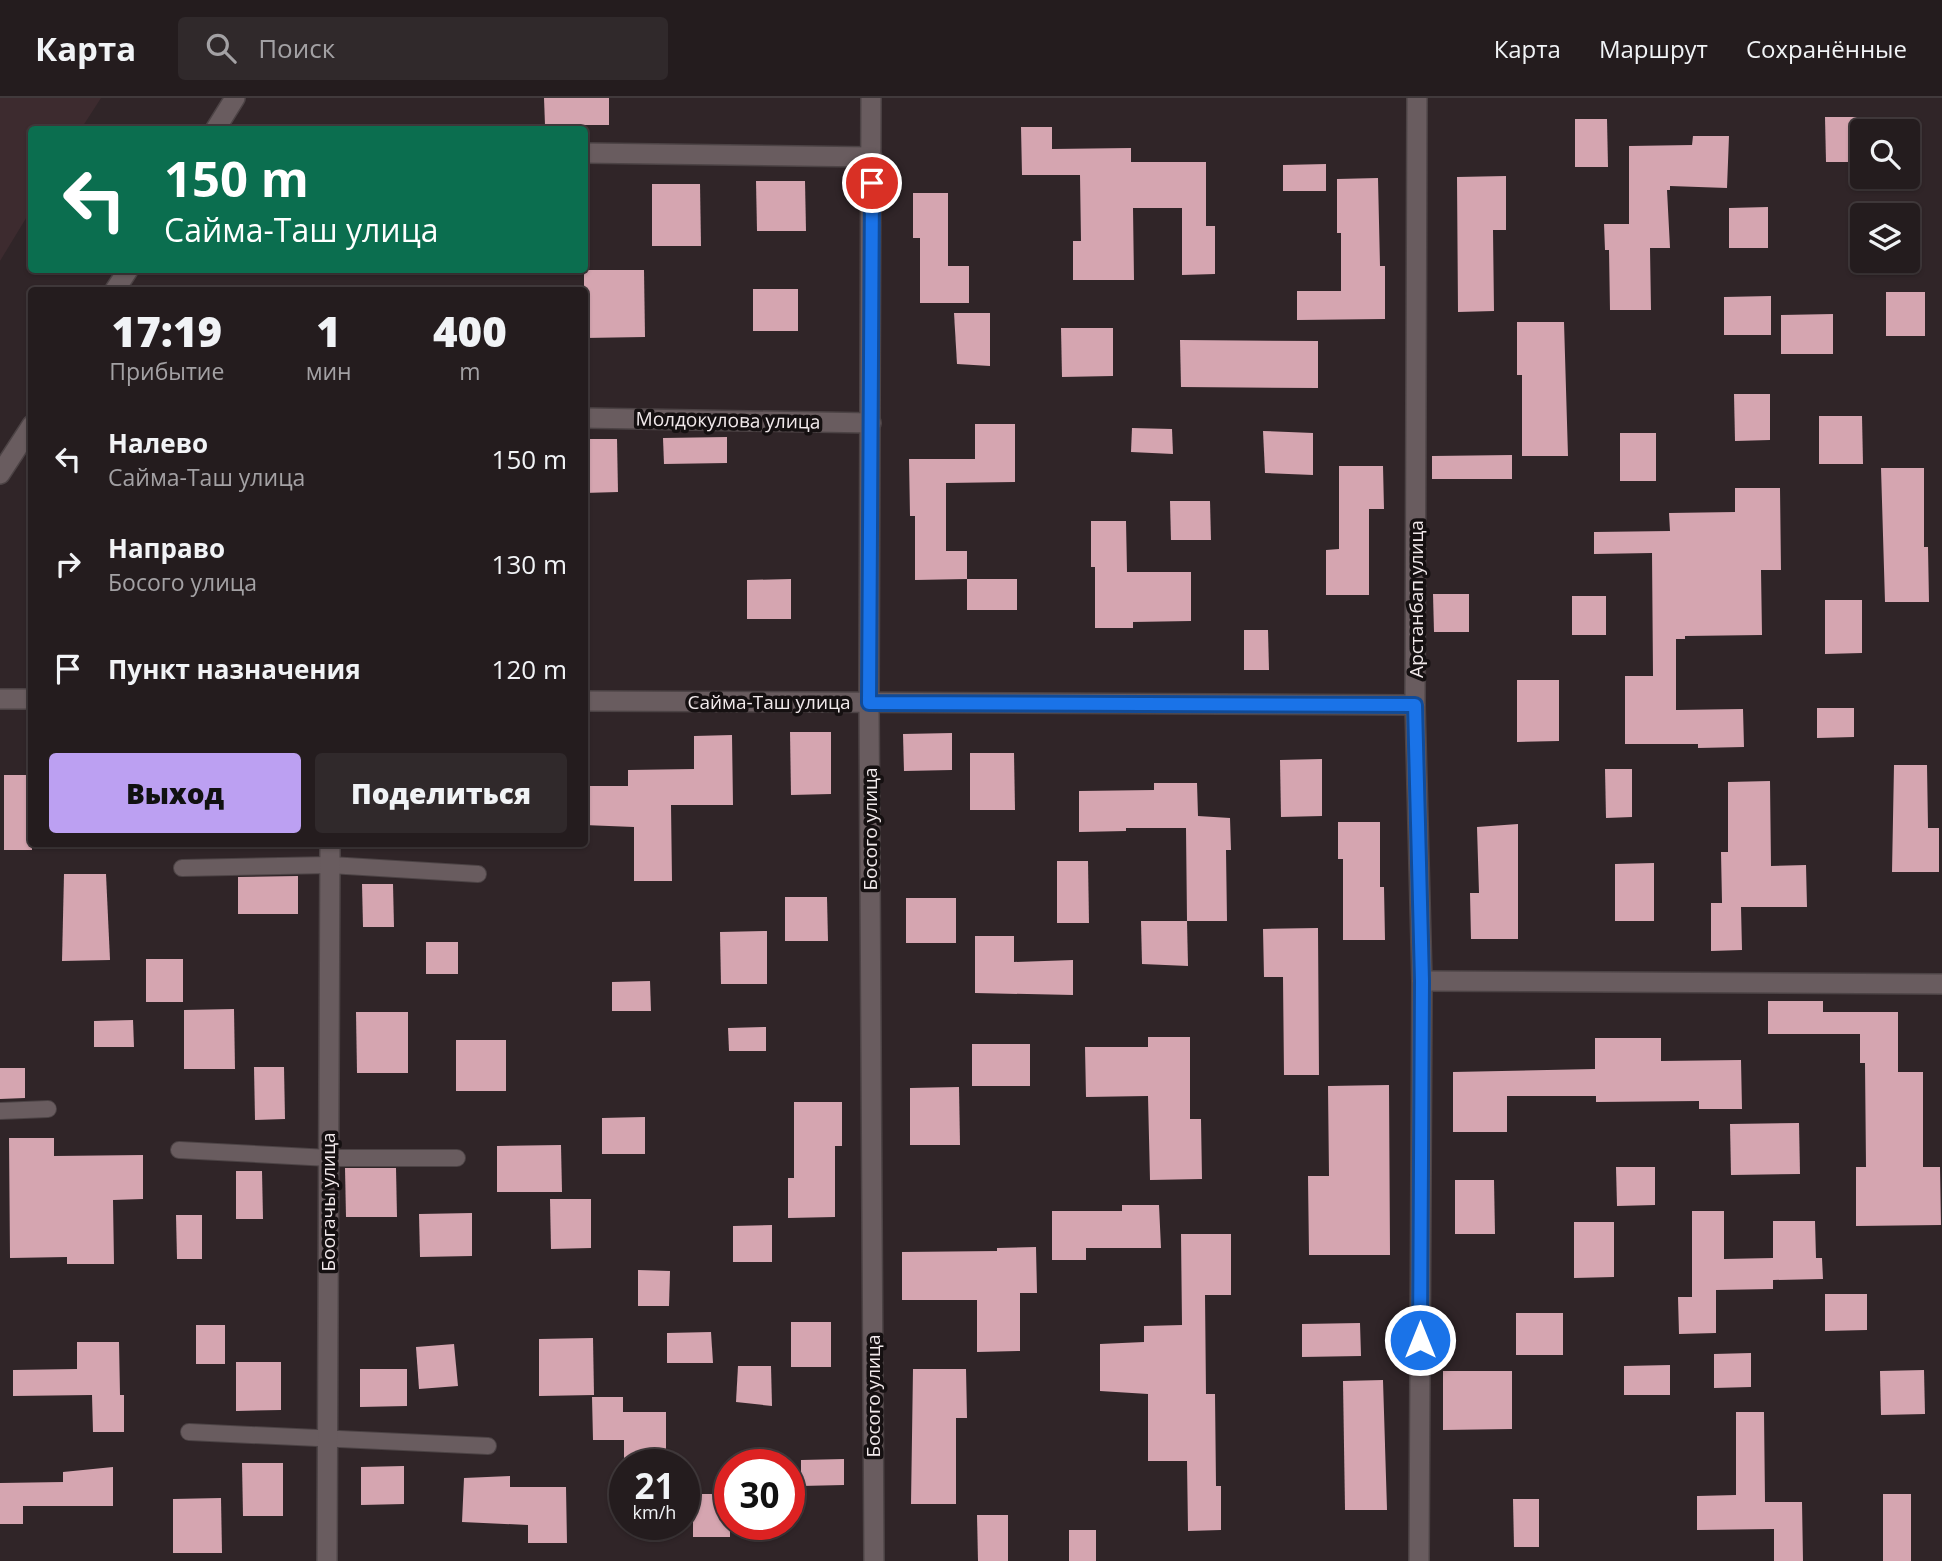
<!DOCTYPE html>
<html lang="ru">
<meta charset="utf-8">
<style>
:root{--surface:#241c1e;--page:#30292b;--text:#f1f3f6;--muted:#a3a1a4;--line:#413a3c;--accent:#bca0f2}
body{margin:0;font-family:"Open Sans",sans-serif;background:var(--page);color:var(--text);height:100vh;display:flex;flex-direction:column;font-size:26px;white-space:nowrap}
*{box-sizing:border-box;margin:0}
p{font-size:23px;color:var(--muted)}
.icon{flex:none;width:38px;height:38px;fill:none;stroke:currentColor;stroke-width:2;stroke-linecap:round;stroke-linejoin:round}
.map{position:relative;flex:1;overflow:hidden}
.drawer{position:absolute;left:28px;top:189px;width:560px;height:560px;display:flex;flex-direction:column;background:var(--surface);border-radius:7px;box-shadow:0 2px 5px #0004,0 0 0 2px var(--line)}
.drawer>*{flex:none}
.banner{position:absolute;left:28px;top:28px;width:560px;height:147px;border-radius:7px;box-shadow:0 2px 5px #0004,0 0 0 2px var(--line);background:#0b6e4f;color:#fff;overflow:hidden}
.tools{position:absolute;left:1850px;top:21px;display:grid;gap:14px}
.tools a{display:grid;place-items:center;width:70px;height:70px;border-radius:7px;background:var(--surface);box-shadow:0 2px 5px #0004,0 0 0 2px var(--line);font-size:35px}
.speed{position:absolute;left:609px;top:1351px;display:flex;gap:14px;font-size:35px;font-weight:700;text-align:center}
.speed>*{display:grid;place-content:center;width:91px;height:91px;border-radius:50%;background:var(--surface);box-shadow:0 2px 5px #0004,0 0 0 2px var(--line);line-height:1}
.speed small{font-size:18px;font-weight:400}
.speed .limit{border:10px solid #d22;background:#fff;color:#111}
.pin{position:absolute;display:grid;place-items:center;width:60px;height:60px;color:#fff;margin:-30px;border:4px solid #fff;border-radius:50%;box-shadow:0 2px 7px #0007}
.me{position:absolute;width:77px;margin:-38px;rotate:0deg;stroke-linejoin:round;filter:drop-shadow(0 0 5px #0008)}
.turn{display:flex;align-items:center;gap:24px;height:147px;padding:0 21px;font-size:32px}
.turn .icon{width:91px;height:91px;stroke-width:2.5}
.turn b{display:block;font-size:49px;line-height:60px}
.eta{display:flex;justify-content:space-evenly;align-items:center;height:119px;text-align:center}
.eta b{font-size:42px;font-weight:800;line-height:49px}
.button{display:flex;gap:14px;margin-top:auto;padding:14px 21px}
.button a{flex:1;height:80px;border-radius:7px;background:var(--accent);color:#111;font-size:28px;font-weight:800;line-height:80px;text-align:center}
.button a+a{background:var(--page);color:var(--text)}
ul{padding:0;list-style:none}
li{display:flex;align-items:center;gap:21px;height:105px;padding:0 21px}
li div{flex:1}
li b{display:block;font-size:26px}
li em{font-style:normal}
header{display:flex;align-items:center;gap:42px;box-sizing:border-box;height:98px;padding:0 35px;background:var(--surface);border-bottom:2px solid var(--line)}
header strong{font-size:33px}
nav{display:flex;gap:38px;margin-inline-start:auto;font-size:24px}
.search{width:490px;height:63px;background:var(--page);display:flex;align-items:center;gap:18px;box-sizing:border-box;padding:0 24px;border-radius:7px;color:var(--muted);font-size:26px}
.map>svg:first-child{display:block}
.built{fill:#3d2b2f}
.building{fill:#d5a5b0}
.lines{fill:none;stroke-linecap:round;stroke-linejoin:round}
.service-casing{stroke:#4c4345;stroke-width:18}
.minor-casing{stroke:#4c4345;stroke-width:22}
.tertiary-casing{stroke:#4c4345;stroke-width:22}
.service{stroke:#695c5f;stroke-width:16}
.minor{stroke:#695c5f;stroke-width:19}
.tertiary{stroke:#695c5f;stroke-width:19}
.route-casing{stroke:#114b97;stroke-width:18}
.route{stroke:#1a73e8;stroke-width:12}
.labels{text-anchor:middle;stroke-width:7;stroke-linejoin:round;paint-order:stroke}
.street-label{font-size:19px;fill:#f1e9eb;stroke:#151011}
</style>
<header>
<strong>Карта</strong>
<div class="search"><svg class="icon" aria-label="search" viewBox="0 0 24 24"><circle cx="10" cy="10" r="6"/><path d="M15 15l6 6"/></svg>Поиск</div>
<nav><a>Карта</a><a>Маршрут</a><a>Сохранённые</a></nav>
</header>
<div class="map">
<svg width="1942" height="1463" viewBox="0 0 1942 1463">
<rect width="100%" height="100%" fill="#302528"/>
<path class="built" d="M 0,0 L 101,0 L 81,31 L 32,32 L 31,112 L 0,163 Z"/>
<g class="building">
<path d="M 544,0 L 609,0 L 609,27 L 545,27 Z"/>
<path d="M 1825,19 L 1862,19 L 1862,64 L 1826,64 Z"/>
<path d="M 1575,21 L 1607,21 L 1608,69 L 1575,69 Z"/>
<path d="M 1021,29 L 1052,29 L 1052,51 L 1131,50 L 1131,64 L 1206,64 L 1206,128 L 1215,128 L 1215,176 L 1182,177 L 1182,110 L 1133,110 L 1134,182 L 1073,182 L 1073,143 L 1081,143 L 1080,77 L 1022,77 Z"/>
<path d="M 1693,38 L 1729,38 L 1727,90 L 1670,88 L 1670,92 L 1667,92 L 1670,150 L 1650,150 L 1651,212 L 1610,212 L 1609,152 L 1605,152 L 1604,126 L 1629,126 L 1629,48 L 1692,47 Z"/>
<path d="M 1326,66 L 1326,93 L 1283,93 L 1283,67 Z"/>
<path d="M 1506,78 L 1506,132 L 1493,132 L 1494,213 L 1458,214 L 1457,79 Z"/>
<path d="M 1378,80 L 1380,168 L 1385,168 L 1385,221 L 1297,222 L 1297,193 L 1341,193 L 1341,135 L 1337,135 L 1337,81 Z"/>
<path d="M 756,83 L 805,83 L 806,133 L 757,133 Z"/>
<path d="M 652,86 L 700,86 L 701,148 L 652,148 Z"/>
<path d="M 913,95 L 948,95 L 948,168 L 969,168 L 969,205 L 920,205 L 920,140 L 913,140 Z"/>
<path d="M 1768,109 L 1768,150 L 1729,150 L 1729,110 Z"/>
<path d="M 584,172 L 644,172 L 645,239 L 584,240 Z"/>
<rect x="753" y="191" width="45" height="42"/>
<rect x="1886" y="194" width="39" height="44"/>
<path d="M 1771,198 L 1771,237 L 1724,237 L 1724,199 Z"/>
<path d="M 954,215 L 990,215 L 990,268 L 957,266 Z"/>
<path d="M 1833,216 L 1833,256 L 1781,256 L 1781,217 Z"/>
<path d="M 1517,224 L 1564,224 L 1568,358 L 1522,358 L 1522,277 L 1517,277 Z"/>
<path d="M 1061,230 L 1113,230 L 1113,278 L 1062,279 Z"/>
<path d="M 1180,242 L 1318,243 L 1318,290 L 1181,289 Z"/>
<path d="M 1734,296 L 1770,296 L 1770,342 L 1735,343 Z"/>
<path d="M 1819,318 L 1862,318 L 1863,366 L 1819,366 Z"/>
<path d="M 975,326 L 1015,326 L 1015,384 L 946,385 L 946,453 L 967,453 L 967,481 L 915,482 L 915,418 L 910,418 L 909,361 L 975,361 Z"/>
<path d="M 1132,330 L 1172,331 L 1173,356 L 1131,354 Z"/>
<path d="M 1263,333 L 1313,335 L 1313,377 L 1265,375 Z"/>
<rect x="1620" y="335" width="36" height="48"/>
<path d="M 727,339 L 727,365 L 664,366 L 663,340 Z"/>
<path d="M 584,341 L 617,341 L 618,394 L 584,395 Z"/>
<path d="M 1512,357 L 1512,381 L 1432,381 L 1432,358 Z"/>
<path d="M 1339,368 L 1383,368 L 1384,411 L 1369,411 L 1369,497 L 1326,497 L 1326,452 L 1339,451 Z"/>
<path d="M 1881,370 L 1924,370 L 1924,449 L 1928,449 L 1929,504 L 1885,504 Z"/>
<path d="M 1735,390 L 1780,390 L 1781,472 L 1761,472 L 1762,537 L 1685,538 L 1685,541 L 1676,541 L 1676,612 L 1743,611 L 1744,649 L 1698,650 L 1698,646 L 1625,646 L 1625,578 L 1653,578 L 1652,455 L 1594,456 L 1594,434 L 1670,433 L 1669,415 L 1735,414 Z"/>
<path d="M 1170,403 L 1210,403 L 1211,442 L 1171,442 Z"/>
<path d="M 1091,423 L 1126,423 L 1127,474 L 1191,474 L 1191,523 L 1133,524 L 1133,530 L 1095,530 L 1095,469 L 1091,469 Z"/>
<path d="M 791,481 L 791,521 L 747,521 L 747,482 Z"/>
<rect x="967" y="481" width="50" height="31"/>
<path d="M 1433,496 L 1469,496 L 1469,534 L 1434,534 Z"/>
<rect x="1572" y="498" width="34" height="39"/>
<path d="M 1825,502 L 1862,502 L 1862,555 L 1825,556 Z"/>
<path d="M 1244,532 L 1268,532 L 1269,572 L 1244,572 Z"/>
<path d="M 1517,582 L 1559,582 L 1559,643 L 1517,644 Z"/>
<path d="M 1817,610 L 1854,610 L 1854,639 L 1817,640 Z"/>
<path d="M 790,634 L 831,634 L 831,696 L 791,697 Z"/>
<path d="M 952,635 L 952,672 L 904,673 L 903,636 Z"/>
<path d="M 732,637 L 733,707 L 671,707 L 672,783 L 634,783 L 634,729 L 584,727 L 584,688 L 628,688 L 628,672 L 694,671 L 694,638 Z"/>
<path d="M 970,655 L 1014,655 L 1015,712 L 970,712 Z"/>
<path d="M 1322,661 L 1322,718 L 1281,719 L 1280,662 Z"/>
<path d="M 1894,667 L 1927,667 L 1928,730 L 1939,730 L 1939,774 L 1892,774 Z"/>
<path d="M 1605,671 L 1632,671 L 1632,719 L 1606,720 Z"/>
<rect x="4" y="677" width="28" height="75"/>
<path d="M 1770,683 L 1771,768 L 1806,767 L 1807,809 L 1741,809 L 1742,852 L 1711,853 L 1711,805 L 1722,805 L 1721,754 L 1728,754 L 1728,684 Z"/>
<path d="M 1154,685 L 1197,685 L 1198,718 L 1230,720 L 1231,752 L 1226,752 L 1227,823 L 1187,823 L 1186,730 L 1126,730 L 1126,733 L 1079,734 L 1079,693 L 1154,692 Z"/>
<path d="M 1338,724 L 1380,724 L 1380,789 L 1384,789 L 1385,842 L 1343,842 L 1343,761 L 1338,761 Z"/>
<path d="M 1518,726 L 1518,841 L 1471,841 L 1470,795 L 1479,795 L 1477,729 Z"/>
<path d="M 1057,763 L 1088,763 L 1089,825 L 1057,825 Z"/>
<path d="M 1654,765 L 1654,823 L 1615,823 L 1615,766 Z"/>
<path d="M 64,776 L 106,776 L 110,862 L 62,863 Z"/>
<path d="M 298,778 L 298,816 L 238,816 L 238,779 Z"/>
<path d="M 362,786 L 393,786 L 394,829 L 363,829 Z"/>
<path d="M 785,799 L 827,799 L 828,843 L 785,843 Z"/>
<rect x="906" y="800" width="50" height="45"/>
<path d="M 1141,823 L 1187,823 L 1188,868 L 1142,866 Z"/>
<path d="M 1318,830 L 1319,977 L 1284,977 L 1283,879 L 1264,879 L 1263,831 Z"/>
<path d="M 767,833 L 767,886 L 721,886 L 720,834 Z"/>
<path d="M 975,838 L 1014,838 L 1014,864 L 1073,862 L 1073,897 L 975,895 Z"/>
<rect x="426" y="844" width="32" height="32"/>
<rect x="146" y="861" width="37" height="43"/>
<path d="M 650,883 L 651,913 L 612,913 L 612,884 Z"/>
<path d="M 1768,903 L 1823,903 L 1823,914 L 1898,914 L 1898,974 L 1923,974 L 1923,1069 L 1940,1069 L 1941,1127 L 1856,1128 L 1856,1069 L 1866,1069 L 1865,965 L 1860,965 L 1860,936 L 1768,936 Z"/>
<path d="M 234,911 L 235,971 L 184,971 L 184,912 Z"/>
<path d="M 356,914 L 408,914 L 408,975 L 357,975 Z"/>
<path d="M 133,922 L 134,949 L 94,949 L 94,923 Z"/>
<path d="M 766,929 L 766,953 L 729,953 L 728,930 Z"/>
<path d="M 1148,939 L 1190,939 L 1190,1021 L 1201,1021 L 1202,1081 L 1150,1082 L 1148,998 L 1086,999 L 1085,949 L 1148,949 Z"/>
<path d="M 1595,940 L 1661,940 L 1661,963 L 1741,962 L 1742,1011 L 1699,1011 L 1699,1003 L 1596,1004 L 1596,998 L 1507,998 L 1507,1034 L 1453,1034 L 1453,974 L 1595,971 Z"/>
<rect x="456" y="942" width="50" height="51"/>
<rect x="972" y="946" width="58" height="42"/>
<path d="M 254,969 L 284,969 L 285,1021 L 255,1022 Z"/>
<path d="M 0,970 L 25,970 L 25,1000 L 0,1001 Z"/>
<path d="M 1389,987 L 1390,1157 L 1309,1157 L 1308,1078 L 1329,1078 L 1328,988 Z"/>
<path d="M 959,989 L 960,1047 L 910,1047 L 910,990 Z"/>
<path d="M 794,1004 L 842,1004 L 842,1048 L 835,1048 L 835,1119 L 788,1120 L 788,1080 L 794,1080 Z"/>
<path d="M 645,1019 L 645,1056 L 602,1056 L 602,1020 Z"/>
<path d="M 1799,1025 L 1800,1076 L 1731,1077 L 1730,1026 Z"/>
<path d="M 9,1040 L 54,1040 L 54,1058 L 143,1057 L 143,1101 L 113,1102 L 114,1166 L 67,1166 L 67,1159 L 10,1160 Z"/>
<path d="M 561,1047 L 562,1094 L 497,1094 L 497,1048 Z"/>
<path d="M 1616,1069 L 1655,1069 L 1655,1107 L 1617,1108 Z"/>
<path d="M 345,1070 L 396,1070 L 397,1119 L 346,1119 Z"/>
<path d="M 236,1073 L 262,1073 L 263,1121 L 236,1121 Z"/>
<path d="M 1455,1082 L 1494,1082 L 1495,1136 L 1455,1136 Z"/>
<path d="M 550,1101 L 591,1101 L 591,1150 L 551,1151 Z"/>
<path d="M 1122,1107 L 1159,1107 L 1161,1150 L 1086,1150 L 1086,1162 L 1052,1162 L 1052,1113 L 1122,1113 Z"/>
<path d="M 1692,1113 L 1724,1113 L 1724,1161 L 1773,1160 L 1773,1123 L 1815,1123 L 1816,1160 L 1822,1160 L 1823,1181 L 1773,1182 L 1773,1191 L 1716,1192 L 1716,1235 L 1679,1236 L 1678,1199 L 1692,1199 Z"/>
<path d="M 472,1115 L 472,1158 L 420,1159 L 419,1116 Z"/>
<path d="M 176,1117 L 202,1117 L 202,1161 L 177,1161 Z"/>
<path d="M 1574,1124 L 1614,1124 L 1614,1179 L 1574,1180 Z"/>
<path d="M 772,1127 L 772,1164 L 733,1164 L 733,1128 Z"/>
<path d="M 1181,1136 L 1231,1136 L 1231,1197 L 1205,1197 L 1206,1296 L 1215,1296 L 1216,1388 L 1221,1388 L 1221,1432 L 1188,1433 L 1187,1363 L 1148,1363 L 1148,1296 L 1100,1293 L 1100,1246 L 1144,1244 L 1144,1228 L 1182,1227 Z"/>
<path d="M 1036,1149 L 1037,1195 L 1020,1195 L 1020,1253 L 977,1254 L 977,1202 L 902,1202 L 902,1154 L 997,1153 L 997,1150 Z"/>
<path d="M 638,1172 L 670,1173 L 669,1208 L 638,1208 Z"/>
<path d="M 1825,1196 L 1867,1196 L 1867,1232 L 1825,1233 Z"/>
<rect x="1516" y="1215" width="47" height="42"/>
<rect x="791" y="1224" width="40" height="45"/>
<path d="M 1360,1225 L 1361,1258 L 1302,1259 L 1302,1226 Z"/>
<rect x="196" y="1227" width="29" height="39"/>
<path d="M 711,1234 L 713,1265 L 667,1265 L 667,1235 Z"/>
<path d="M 593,1240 L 594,1297 L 539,1298 L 539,1241 Z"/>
<path d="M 77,1244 L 119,1244 L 120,1297 L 124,1297 L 124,1334 L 93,1334 L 92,1297 L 13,1298 L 13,1272 L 77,1271 Z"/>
<path d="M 454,1246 L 458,1288 L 419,1291 L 416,1249 Z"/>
<path d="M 1751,1255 L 1751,1289 L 1714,1290 L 1714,1256 Z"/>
<path d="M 236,1264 L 281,1264 L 281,1312 L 236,1313 Z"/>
<path d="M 1670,1267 L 1670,1297 L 1624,1297 L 1624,1268 Z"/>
<path d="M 738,1268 L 771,1268 L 772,1308 L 736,1304 Z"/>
<path d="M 360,1271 L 407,1271 L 407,1308 L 360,1309 Z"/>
<path d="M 913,1271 L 966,1271 L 967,1320 L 956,1320 L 956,1406 L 911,1406 Z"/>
<path d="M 1924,1272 L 1925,1316 L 1881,1317 L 1880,1273 Z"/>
<path d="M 1443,1273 L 1512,1273 L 1512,1331 L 1443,1332 Z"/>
<path d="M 1383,1282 L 1387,1412 L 1345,1412 L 1343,1283 Z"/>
<path d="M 592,1299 L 623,1299 L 623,1314 L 666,1314 L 666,1362 L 624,1362 L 624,1342 L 593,1342 Z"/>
<path d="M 1736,1314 L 1764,1314 L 1765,1404 L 1802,1404 L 1803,1463 L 1774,1463 L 1774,1431 L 1697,1432 L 1697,1398 L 1736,1397 Z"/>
<path d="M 844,1361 L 844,1387 L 801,1388 L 801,1362 Z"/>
<path d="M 242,1365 L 283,1365 L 283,1418 L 243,1418 Z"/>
<path d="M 404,1368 L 404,1406 L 361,1407 L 361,1369 Z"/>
<path d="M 113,1369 L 113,1408 L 23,1408 L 23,1426 L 0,1426 L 0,1385 L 63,1384 L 63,1374 Z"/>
<path d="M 510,1378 L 510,1389 L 566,1389 L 567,1445 L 528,1445 L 528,1427 L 462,1424 L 464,1380 Z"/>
<rect x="693" y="1396" width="37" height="43"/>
<rect x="1883" y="1396" width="28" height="67"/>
<path d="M 221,1400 L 222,1455 L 173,1455 L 173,1401 Z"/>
<path d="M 1513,1401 L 1539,1401 L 1539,1449 L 1514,1449 Z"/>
<path d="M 977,1417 L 1008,1417 L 1008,1463 L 978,1463 Z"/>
<rect x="1069" y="1432" width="27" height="31"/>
</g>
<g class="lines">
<defs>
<g id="service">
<path d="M 182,770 L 330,767 L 478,776"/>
<path d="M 0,1013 L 48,1011"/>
<path d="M 179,1052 L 329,1060 L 457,1060"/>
<path d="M 189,1334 L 488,1348"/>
</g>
<g id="minor">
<path d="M 871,0 L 869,605 L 874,1463"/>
<path d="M 1417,0 L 1415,607 L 1422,883 L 1419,1463"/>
<path d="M 584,55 L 872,59"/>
<path d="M 584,320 L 871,325"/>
<path d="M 0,601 L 32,601"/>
<path d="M 584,603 L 1415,607"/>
<path d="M 1422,883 L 1942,886"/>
<path d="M 327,1463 L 330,746"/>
</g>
<g id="tertiary">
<path d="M 215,32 L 235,0"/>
<path d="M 115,192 L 128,172"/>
<path d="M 0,376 L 32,327"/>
</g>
</defs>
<use href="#service" class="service-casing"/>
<use href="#minor" class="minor-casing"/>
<use href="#tertiary" class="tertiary-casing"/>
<use href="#service" class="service"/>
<use href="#minor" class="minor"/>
<use href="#tertiary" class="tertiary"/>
</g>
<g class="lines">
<defs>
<path id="route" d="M 872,85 L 869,605 L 1415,607 L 1422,883 L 1420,1242"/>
</defs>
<use href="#route" class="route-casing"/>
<use href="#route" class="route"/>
</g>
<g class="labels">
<g class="street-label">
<text transform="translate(728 322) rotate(1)" y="7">Молдокулова улица</text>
<text transform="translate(1416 501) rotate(-90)" y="7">Арстанбап улица</text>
<text x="769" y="611">Сайма-Таш улица</text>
<text transform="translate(870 731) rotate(-90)" y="7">Босого улица</text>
<text transform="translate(328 1104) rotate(-90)" y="7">Боогачы улица</text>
<text transform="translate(873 1298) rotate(-90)" y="7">Босого улица</text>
</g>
</g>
</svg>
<div class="tools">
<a><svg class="icon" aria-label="search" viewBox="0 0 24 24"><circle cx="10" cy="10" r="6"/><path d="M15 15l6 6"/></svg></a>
<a><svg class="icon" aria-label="layers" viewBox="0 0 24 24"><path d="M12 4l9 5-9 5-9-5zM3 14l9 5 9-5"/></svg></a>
</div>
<div class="speed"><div>21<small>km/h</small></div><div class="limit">30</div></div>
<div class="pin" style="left:872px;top:85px;background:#d93025"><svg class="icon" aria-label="arrive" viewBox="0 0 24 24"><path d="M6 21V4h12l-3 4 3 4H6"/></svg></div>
<svg class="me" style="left:1420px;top:1242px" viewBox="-20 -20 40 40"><circle r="17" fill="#1a73e8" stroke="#fff" stroke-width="3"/><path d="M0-11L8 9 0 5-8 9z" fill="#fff"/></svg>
<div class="banner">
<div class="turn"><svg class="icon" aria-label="left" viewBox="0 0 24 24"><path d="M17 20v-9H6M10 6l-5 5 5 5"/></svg><div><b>150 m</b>Сайма-Таш улица</div></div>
</div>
<section class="drawer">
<div class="eta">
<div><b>17:19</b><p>Прибытие</p></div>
<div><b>1</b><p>мин</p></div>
<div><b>400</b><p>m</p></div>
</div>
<ul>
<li><svg class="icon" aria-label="left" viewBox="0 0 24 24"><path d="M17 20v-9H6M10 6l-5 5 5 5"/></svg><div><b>Налево</b><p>Сайма-Таш улица</p></div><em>150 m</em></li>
<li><svg class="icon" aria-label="right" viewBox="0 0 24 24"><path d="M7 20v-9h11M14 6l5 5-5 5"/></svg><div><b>Направо</b><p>Босого улица</p></div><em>130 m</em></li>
<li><svg class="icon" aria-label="arrive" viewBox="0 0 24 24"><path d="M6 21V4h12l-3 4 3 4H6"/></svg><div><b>Пункт назначения</b></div><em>120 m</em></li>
</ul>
<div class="button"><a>Выход</a><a>Поделиться</a></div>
</section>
</div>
